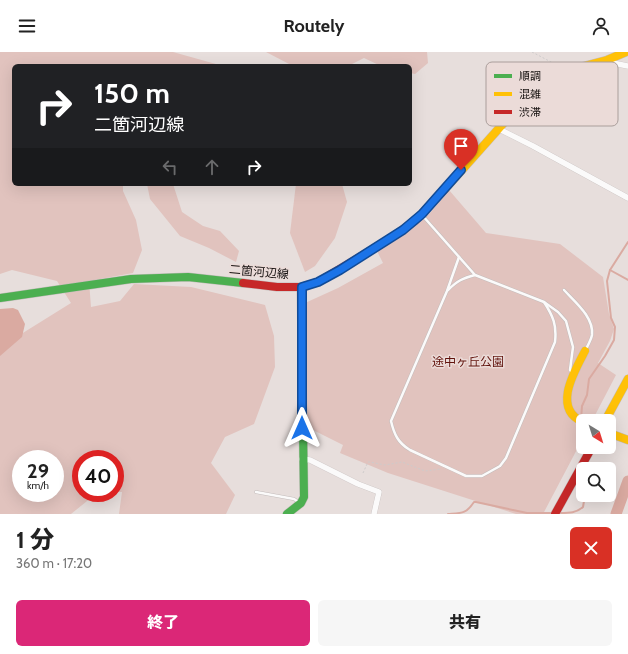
<!DOCTYPE html>
<html lang="ja">
<meta charset="utf-8">
<style>
:root{--surface:#fff;--page:#f6f6f6;--text:#222;--muted:#767676;--accent:#db2777}
body{margin:0;font-family:Cabin,"Noto Sans JP",sans-serif;background:var(--page);color:var(--text);height:100vh;display:flex;flex-direction:column;font-size:15px;white-space:nowrap}
*{box-sizing:border-box;margin:0}
p{font-size:13px;color:var(--muted)}
.icon{flex:none;width:22px;height:22px;fill:none;stroke:currentColor;stroke-width:2;stroke-linecap:round;stroke-linejoin:round}
.map{position:relative;height:462px;overflow:hidden}
.side{display:flex;flex-direction:column;background:var(--surface);flex:1}
.side>*{flex:none}
.top-card{position:absolute;left:12px;top:12px;width:400px;height:122px;border-radius:6px;box-shadow:0 4px 16px #0002;background:#202124;color:#fff;overflow:hidden}
.needle{width:26px;rotate:142deg}
.fabs{position:absolute;left:576px;top:362px;display:grid;gap:8px}
.fabs a{display:grid;place-items:center;width:40px;height:40px;border-radius:6px;background:var(--surface);box-shadow:0 4px 16px #0002;font-size:20px}
.speed{position:absolute;left:12px;top:398px;display:flex;gap:8px;font-size:20px;font-weight:700;text-align:center}
.speed>*{display:grid;place-content:center;width:52px;height:52px;border-radius:50%;background:var(--surface);box-shadow:0 4px 16px #0002;line-height:1}
.speed small{font-size:10px;font-weight:400}
.speed .limit{border:6px solid #d22;background:#fff;color:#111}
.pin{position:absolute;display:grid;place-items:center;width:34px;height:34px;color:#fff;margin:-41px -17px;border-radius:50% 50% 50% 0;rotate:-45deg;box-shadow:0 0 4px #0007}
.pin .icon{rotate:45deg}
.me{position:absolute;width:44px;margin:-22px;rotate:0deg;stroke-linejoin:round;filter:drop-shadow(0 0 3px #0008)}
.turn{display:flex;align-items:center;gap:14px;height:84px;padding:0 16px;font-size:18px}
.turn .icon{width:52px;height:52px;stroke-width:2.5}
.turn b{display:block;font-size:28px;line-height:34px}
.lanes{display:flex;align-items:center;height:38px;padding:0 16px;background:#0003;justify-content:center;gap:20px;direction:ltr}
.lanes .off{opacity:.35}
.round{display:grid;place-items:center;flex:none;width:42px;height:42px;border-radius:6px;background:var(--page)}
.overview{display:flex;align-items:center;justify-content:space-between;height:68px;padding:0 16px}
h1{font-size:24px;font-weight:800;line-height:30px}
.action{display:flex;gap:8px;margin-top:auto;padding:8px 16px}
.action a{flex:1;height:46px;border-radius:6px;background:var(--accent);color:#fff;font-size:16px;font-weight:800;line-height:46px;text-align:center}
.action a+a{background:var(--page);color:var(--text)}
header{display:flex;justify-content:space-between;align-items:center;height:52px;padding:0 16px;background:var(--surface);font-size:18px;font-weight:800}
.map>svg:first-child{display:block}
.green{fill:#e1c3be;fill-rule:evenodd}
.water{fill:#daaaa1}
.lines{fill:none;stroke-linecap:round;stroke-linejoin:round}
.stream{stroke:#daaaa1;stroke-width:2}
.river{stroke:#daaaa1;stroke-width:11}
.lane-casing{stroke:#c3bcbb;stroke-width:3.5}
.street-casing{stroke:#c3bcbb;stroke-width:6}
.fast-casing{stroke:#c3bcbb;stroke-width:9}
.slow-casing{stroke:#c3bcbb;stroke-width:9}
.jam-casing{stroke:#c3bcbb;stroke-width:9}
.path{stroke:#cecbcb;stroke-width:1;stroke-dasharray:2 2;stroke-linecap:butt}
.lane{stroke:#fbfafa;stroke-width:2.5}
.street{stroke:#fbfafa;stroke-width:5.5}
.fast{stroke:#4caf50;stroke-width:8}
.slow{stroke:#ffc107;stroke-width:8}
.jam{stroke:#c62828;stroke-width:8}
.route-casing{stroke:#114b97;stroke-width:10}
.route{stroke:#1a73e8;stroke-width:7}
.labels{text-anchor:middle;stroke-width:3;stroke-linejoin:round;paint-order:stroke}
.street-label{font-size:12px;fill:#140f0e;stroke:#ebdbd8}
.park-label{font-size:12px;fill:#61120c;stroke:#ebdbd8}
.key{fill:#ebdbd8;stroke:#aa9e9b;stroke-width:1}
.key-label{font-size:11px;fill:#140f0e}
</style>
<header><svg class="icon" aria-label="menu" viewBox="0 0 24 24"><path d="M4 6h16M4 12h16M4 18h16"/></svg>Routely<svg class="icon" aria-label="person" viewBox="0 0 24 24"><circle cx="12" cy="8" r="4"/><path d="M4 21q1-7 8-7t8 7"/></svg></header>
<div class="map">
<svg width="628" height="462" viewBox="0 0 628 462">
<rect width="100%" height="100%" fill="#e7dedc"/>
<g class="green">
<path d="M 0,0 L 173,0 L 223,14 L 14,14 L 14,132 L 123,132 L 123,139 L 136,168 L 142,198 L 133,221 L 89,229 L 91,255 L 120,249 L 134,232 L 191,235 L 265,253 L 274,284 L 275,315 L 254,372 L 225,385 L 211,411 L 235,443 L 226,462 L 119,462 L 122,440 L 115,440 L 115,407 L 81,407 L 81,441 L 97,441 L 71,462 L 0,462 L 0,300 L 18,284 L 71,251 L 57,229 L 12,218 L 0,222 ZM 21,407 L 55,407 L 55,441 L 21,441 Z"/>
<path d="M 266,0 L 427,0 L 428,11 L 415,22 L 410,21 L 410,14 L 381,14 L 364,6 L 348,14 L 291,13 Z"/>
<path d="M 147,132 L 173,132 L 182,160 L 203,174 L 220,179 L 239,199 L 236,210 L 209,196 L 180,184 L 150,147 Z"/>
<path d="M 296,132 L 342,132 L 347,150 L 335,186 L 315,214 L 305,220 L 290,181 Z"/>
<path d="M 449,138 L 486,181 L 560,192 L 603,225 L 609,262 L 614,277 L 610,289 L 598,311 L 616,323 L 592,369 L 583,369 L 583,386 L 543,462 L 516,462 L 388,421 L 340,401 L 343,393 L 307,375 L 305,251 L 338,236 L 383,211 L 377,199 L 408,179 L 430,161 Z"/>
</g>
<path class="water" d="M 13,256 L 18,258 L 25,272 L 22,285 L 0,304 L 0,257 Z"/>
<g class="lines">
<g class="stream">
<path d="M 610,218 L 628,228"/>
<path d="M 581,367 L 582,354 L 587,343 L 589,327 L 605,304 L 614,288 L 615,275 L 611,266 L 607,229 L 610,218 L 628,190"/>
<path d="M 581,371 L 583,394"/>
<path d="M 560,461 C 570,461 576,461 583,455 L 585,443"/>
<path d="M 448,462 C 462,461 466,462 474,450 L 476,450 L 527,461 L 552,461"/>
</g>
<path class="river" d="M 616,462 L 628,429"/>
<defs>
<g id="lane">
<path d="M 422,163 L 475,223 L 544,250 L 558,260 L 566,269 L 573,295 L 570,318 L 572,320"/>
<path d="M 459,205 L 447,239 L 391,369 C 394,382 398,391 410,398 L 466,424 L 482,424 L 500,414 L 506,406 L 555,290 C 557,273 553,264 544,250"/>
<path d="M 448,238 C 457,229 463,226 475,223"/>
<path d="M 564,238 C 575,250 594,265 592,283 C 591,288 588,293 586,297"/>
<path d="M 256,440 L 294,447 L 300,451"/>
</g>
<g id="street">
<path d="M 607,8 L 613,11 L 628,14"/>
<path d="M 499,77 L 533,94 L 628,146"/>
<path d="M 302,407 L 310,408 L 358,432 L 379,440 L 374,462"/>
</g>
<g id="fast">
<path d="M 0,246 L 131,227 L 188,225 L 243,231"/>
<path d="M 287,462 L 301,451 L 304,445 L 301,235"/>
</g>
<g id="slow">
<path d="M 445,137 L 525,47 L 544,31 L 561,20 L 607,8 L 626,0"/>
<path d="M 605,369 L 628,327"/>
<path d="M 583,370 C 552,357 574,320 585,299"/>
<path d="M 609,381 L 628,388"/>
</g>
<g id="jam">
<path d="M 243,231 L 277,235 L 301,235 L 318,230 L 386,189 L 415,169 L 445,137"/>
<path d="M 555,462 L 592,395"/>
</g>
</defs>
<use href="#lane" class="lane-casing"/>
<use href="#street" class="street-casing"/>
<use href="#fast" class="fast-casing"/>
<use href="#slow" class="slow-casing"/>
<use href="#jam" class="jam-casing"/>
<g class="path">
<path d="M 532,0 L 553,11 L 556,15"/>
<path d="M 363,421 L 368,410 L 370,410 L 385,413 L 402,410 L 425,419 L 441,417"/>
</g>
<use href="#lane" class="lane"/>
<use href="#street" class="street"/>
<use href="#fast" class="fast"/>
<use href="#slow" class="slow"/>
<use href="#jam" class="jam"/>
</g>
<g class="lines">
<defs>
<path id="route" d="M 302,376 L 302,235 L 318,230 L 340,218 L 403,178 L 422,162 L 461,118"/>
</defs>
<use href="#route" class="route-casing"/>
<use href="#route" class="route"/>
</g>
<g class="labels">
<g class="street-label">
<text transform="translate(259 220) rotate(5)" y="4">二箇河辺線</text>
</g>
<g class="park-label">
<text x="468" y="314">途中ヶ丘公園</text>
</g>
</g>
<rect x="486" y="10" width="132" height="64" rx="6" class="key"/>
<rect x="494" y="22" width="18" height="4" fill="#4caf50"/>
<rect x="494" y="40" width="18" height="4" fill="#ffc107"/>
<rect x="494" y="58" width="18" height="4" fill="#c62828"/>
<g class="key-label">
<text x="519" y="28">順調</text>
<text x="519" y="46">混雑</text>
<text x="519" y="64">渋滞</text>
</g>
</svg>
<div class="fabs">
<a><svg class="needle" viewBox="-14 -14 28 28"><path d="M0-13l5 13h-10z" fill="#e53935"/><path d="M0 13l5-13h-10z" fill="#767676"/></svg></a>
<a><svg class="icon" aria-label="search" viewBox="0 0 24 24"><circle cx="10" cy="10" r="6"/><path d="M15 15l6 6"/></svg></a>
</div>
<div class="speed"><div>29<small>km/h</small></div><div class="limit">40</div></div>
<div class="pin" style="left:461px;top:118px;background:#d93025"><svg class="icon" aria-label="arrive" viewBox="0 0 24 24"><path d="M6 21V4h12l-3 4 3 4H6"/></svg></div>
<svg class="me" style="left:302px;top:376px" viewBox="-20 -20 40 40"><path d="M0-17L14 15 0 8-14 15z" fill="#1a73e8" stroke="#fff" stroke-width="4"/></svg>
<div class="top-card">
<div class="turn"><svg class="icon" aria-label="right" viewBox="0 0 24 24"><path d="M7 20v-9h11M14 6l5 5-5 5"/></svg><div><b>150 m</b>二箇河辺線</div></div>
<div class="lanes"><svg class="icon off" aria-label="left" viewBox="0 0 24 24"><path d="M17 20v-9H6M10 6l-5 5 5 5"/></svg><svg class="icon off" aria-label="ahead" viewBox="0 0 24 24"><path d="M12 20V5M6 11l6-6 6 6"/></svg><svg class="icon" aria-label="right" viewBox="0 0 24 24"><path d="M7 20v-9h11M14 6l5 5-5 5"/></svg></div>
</div>
</div>
<section class="side">
<div class="overview"><div><h1>1 分</h1><p>360 m · 17:20</p></div><a class="round" style="background:#d93025;color:#fff"><svg class="icon" aria-label="close" viewBox="0 0 24 24"><path d="M6 6l12 12M18 6L6 18"/></svg></a></div>
<div class="action"><a>終了</a><a>共有</a></div>
</section>
